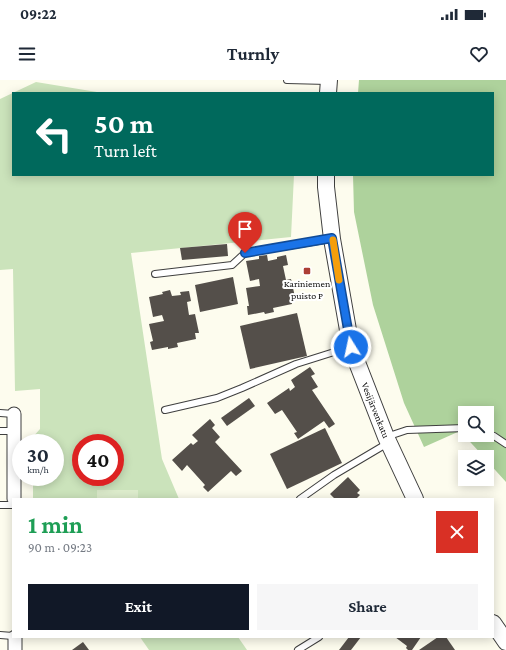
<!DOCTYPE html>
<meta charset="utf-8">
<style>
:root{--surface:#fff;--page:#f6f6f7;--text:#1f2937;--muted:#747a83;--accent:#111827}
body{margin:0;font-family:"Crimson Pro",serif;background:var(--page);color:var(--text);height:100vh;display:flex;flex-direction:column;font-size:15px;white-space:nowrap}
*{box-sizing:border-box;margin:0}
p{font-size:13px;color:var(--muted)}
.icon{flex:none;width:22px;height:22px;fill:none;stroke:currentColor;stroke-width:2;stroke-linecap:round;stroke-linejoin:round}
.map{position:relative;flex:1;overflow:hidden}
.sheet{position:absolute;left:12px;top:418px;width:482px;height:140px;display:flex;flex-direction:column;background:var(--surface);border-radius:0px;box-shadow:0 2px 10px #0003}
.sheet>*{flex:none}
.top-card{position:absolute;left:12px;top:12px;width:482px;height:84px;border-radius:0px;box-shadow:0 2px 10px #0003;background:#00695c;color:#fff;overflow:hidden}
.fabs{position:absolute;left:458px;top:326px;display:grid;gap:8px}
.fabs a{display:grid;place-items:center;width:36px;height:36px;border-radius:0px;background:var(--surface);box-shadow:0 2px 10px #0003;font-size:20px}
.speed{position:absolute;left:12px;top:354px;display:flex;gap:8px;font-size:20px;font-weight:700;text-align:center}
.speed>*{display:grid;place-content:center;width:52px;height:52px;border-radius:50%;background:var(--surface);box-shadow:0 2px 10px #0003;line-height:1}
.speed small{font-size:10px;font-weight:400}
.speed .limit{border:6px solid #d22;background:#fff;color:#111}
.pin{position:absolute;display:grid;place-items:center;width:34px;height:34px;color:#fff;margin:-41px -17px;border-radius:50% 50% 50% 0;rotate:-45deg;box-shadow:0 0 4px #0007}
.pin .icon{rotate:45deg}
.me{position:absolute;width:44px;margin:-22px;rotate:350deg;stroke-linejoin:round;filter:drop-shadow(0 0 3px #0008)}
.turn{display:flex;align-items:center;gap:14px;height:84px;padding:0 16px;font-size:18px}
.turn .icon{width:52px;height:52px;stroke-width:2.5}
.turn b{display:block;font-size:28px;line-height:34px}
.round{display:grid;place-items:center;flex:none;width:42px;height:42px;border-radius:0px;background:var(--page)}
.summary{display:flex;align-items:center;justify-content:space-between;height:68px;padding:0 16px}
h1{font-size:24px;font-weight:700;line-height:30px;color:#1e9e55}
.button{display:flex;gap:8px;margin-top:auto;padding:8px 16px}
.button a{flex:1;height:46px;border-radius:0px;background:var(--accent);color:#fff;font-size:16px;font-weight:700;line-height:46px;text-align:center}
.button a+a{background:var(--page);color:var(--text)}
.status{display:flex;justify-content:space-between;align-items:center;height:28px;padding:0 20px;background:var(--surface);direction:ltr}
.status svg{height:11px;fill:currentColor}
header{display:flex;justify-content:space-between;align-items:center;height:52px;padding:0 16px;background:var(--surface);font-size:18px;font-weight:700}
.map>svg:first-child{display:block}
.green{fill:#cbe3bb;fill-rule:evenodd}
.forest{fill:#aed29c;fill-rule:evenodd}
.pitch{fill:#ddeccc}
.building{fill:#544f4a}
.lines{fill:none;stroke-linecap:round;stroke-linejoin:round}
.service-casing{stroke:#3f3f3f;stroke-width:8}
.minor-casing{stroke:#3f3f3f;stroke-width:15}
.tertiary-casing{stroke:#3f3f3f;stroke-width:18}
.service{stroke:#fff;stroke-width:6}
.minor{stroke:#fff;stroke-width:13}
.tertiary{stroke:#fff;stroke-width:16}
.route-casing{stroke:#114b97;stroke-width:10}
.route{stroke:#1a73e8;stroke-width:7}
.slow{stroke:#f59e0b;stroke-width:7}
.poi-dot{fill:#ac3e35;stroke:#fff;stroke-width:1.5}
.labels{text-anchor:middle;stroke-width:4;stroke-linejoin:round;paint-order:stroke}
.poi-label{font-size:10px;fill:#0c0c0c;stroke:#fff}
.street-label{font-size:10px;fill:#0c0c0c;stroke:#fff}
</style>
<div class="status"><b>09:22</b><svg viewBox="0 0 49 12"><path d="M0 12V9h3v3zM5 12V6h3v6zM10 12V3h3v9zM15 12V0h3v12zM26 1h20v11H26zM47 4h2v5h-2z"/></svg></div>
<header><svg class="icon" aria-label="menu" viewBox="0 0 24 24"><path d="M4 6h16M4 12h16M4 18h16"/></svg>Turnly<svg class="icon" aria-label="heart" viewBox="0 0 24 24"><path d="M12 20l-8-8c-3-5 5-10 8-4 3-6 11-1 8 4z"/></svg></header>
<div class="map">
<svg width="506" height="570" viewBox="0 0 506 570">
<rect width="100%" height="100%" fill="#fdfcee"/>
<g class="green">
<path d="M 36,2 L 103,13 L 13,13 L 13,95 L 294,95 L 291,157 L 131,173 L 162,379 L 179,419 L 138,419 L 137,410 L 97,410 L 97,419 L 33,419 L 33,397 L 55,397 L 55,363 L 32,363 L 32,358 L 40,349 L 40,309 L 15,311 L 13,189 L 0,190 L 0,19 ZM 81,363 L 115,363 L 115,397 L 81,397 Z"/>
<path d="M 140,557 L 238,557 L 247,570 L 149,570 Z"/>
</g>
<path class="forest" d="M 359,0 L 506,0 L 506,402 L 487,381 L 487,377 L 484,377 L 460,351 L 424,367 L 404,323 L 373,225 L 354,132 L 353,95 L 493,95 L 493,13 L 358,13 ZM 465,333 L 487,333 L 487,355 L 465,355 Z"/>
<rect class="pitch" x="97" y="410" width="41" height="9"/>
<g class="building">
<path d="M 227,164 L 228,176 L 182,180 L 180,168 Z"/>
<path d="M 267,175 L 268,181 L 277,179 L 277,177 L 286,175 L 288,185 L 283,186 L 286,200 L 291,199 L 295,217 L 291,218 L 292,224 L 273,228 L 274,232 L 265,234 L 264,232 L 248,235 L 247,226 L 249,226 L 246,208 L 260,206 L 259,199 L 250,201 L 246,181 L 259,179 L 259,176 Z"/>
<path d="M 233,197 L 238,224 L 200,232 L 195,205 Z"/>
<path d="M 170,210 L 172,216 L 181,215 L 180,212 L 189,211 L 191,221 L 187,222 L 189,235 L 195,234 L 199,253 L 195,253 L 196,259 L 177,263 L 178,267 L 168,269 L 168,267 L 152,270 L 150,262 L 153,261 L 149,244 L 164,241 L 162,235 L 153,237 L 149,217 L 163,214 L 162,212 Z"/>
<path d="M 297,233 L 307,276 L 250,289 L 240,246 Z"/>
<path d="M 310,287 L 315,294 L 311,296 L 318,307 L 312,310 L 335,344 L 329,348 L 324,341 L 298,359 L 294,353 L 297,352 L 282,330 L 275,334 L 267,323 L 289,308 L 290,311 L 295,307 L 291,300 Z"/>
<path d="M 249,318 L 255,326 L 227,346 L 221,338 Z"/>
<path d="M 210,339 L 215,345 L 212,348 L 220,357 L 215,362 L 242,391 L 236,396 L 231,391 L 208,412 L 203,407 L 205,405 L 187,385 L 182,391 L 172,380 L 191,363 L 193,365 L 198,361 L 192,355 Z"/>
<path d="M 325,348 L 342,383 L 287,409 L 270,374 Z"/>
<path d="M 348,397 L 360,410 L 357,413 L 360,415 L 356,419 L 335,419 L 330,414 Z"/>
<path d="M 349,557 L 361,557 L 351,570 L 339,570 Z"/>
<path d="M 395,557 L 421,557 L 412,570 L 408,570 L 406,568 L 407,566 Z"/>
<path d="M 438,557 L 446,557 L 455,570 L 419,570 Z"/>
<path d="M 83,562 L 89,570 L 72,570 Z"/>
</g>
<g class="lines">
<defs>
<g id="service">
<path d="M 287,0 L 328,1"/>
<path d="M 155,194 L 232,185 L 245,173 L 331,159"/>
<path d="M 165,330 L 217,318 L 242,308 L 296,284 L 350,267"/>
<path d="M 0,333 L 14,334"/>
<path d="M 0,351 L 14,351"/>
<path d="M 487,354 L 494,356 L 506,364"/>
<path d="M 386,357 L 407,350 L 465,348"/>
<path d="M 300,419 L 334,395 L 388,363"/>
<path d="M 0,425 L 13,425"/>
<path d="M 0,555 L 13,556"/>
<path d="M 298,570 L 319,557"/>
</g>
<g id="minor">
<path d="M 14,419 L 14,334"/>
<path d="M 15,557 L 15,570"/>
</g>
<g id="tertiary">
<path d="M 328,13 L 329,0"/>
<path d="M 326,95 L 326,107 L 332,159 L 351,267 L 386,357 L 415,419"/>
<path d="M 493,543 L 506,562"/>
</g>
</defs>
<use href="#service" class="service-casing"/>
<use href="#minor" class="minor-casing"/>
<use href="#tertiary" class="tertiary-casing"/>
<use href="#service" class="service"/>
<use href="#minor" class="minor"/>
<use href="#tertiary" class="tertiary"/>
</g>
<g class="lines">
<defs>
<path id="route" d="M 245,173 L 332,158 L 351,267"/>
</defs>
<use href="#route" class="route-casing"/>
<use href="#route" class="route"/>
<path class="slow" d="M 333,160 L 339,200"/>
</g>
<rect class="poi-dot" x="303" y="187" width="8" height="8" rx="2"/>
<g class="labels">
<g class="poi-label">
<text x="307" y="207">Kariniemen<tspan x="307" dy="12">puisto P</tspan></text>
</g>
<g class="street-label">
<text transform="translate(376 330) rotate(68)" y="4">Vesijärvenkatu</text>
</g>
</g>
</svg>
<div class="fabs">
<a><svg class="icon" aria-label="search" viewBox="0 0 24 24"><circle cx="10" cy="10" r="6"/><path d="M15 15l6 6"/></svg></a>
<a><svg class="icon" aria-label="layers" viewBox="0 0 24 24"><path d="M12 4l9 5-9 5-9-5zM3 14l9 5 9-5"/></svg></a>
</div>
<div class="speed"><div>30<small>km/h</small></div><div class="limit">40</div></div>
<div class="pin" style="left:245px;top:173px;background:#d93025"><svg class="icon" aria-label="arrive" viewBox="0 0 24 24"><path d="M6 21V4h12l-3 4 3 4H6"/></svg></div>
<svg class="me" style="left:351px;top:267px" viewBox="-20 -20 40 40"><circle r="17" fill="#1a73e8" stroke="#fff" stroke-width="3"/><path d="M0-11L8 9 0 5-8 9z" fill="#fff"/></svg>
<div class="top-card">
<div class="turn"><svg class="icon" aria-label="left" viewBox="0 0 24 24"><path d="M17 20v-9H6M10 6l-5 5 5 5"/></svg><div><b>50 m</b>Turn left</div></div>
</div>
<section class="sheet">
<div class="summary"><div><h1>1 min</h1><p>90 m · 09:23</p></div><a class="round" style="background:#d93025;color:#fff"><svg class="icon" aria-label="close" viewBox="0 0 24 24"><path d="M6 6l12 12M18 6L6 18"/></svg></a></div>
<div class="button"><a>Exit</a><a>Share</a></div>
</section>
</div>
